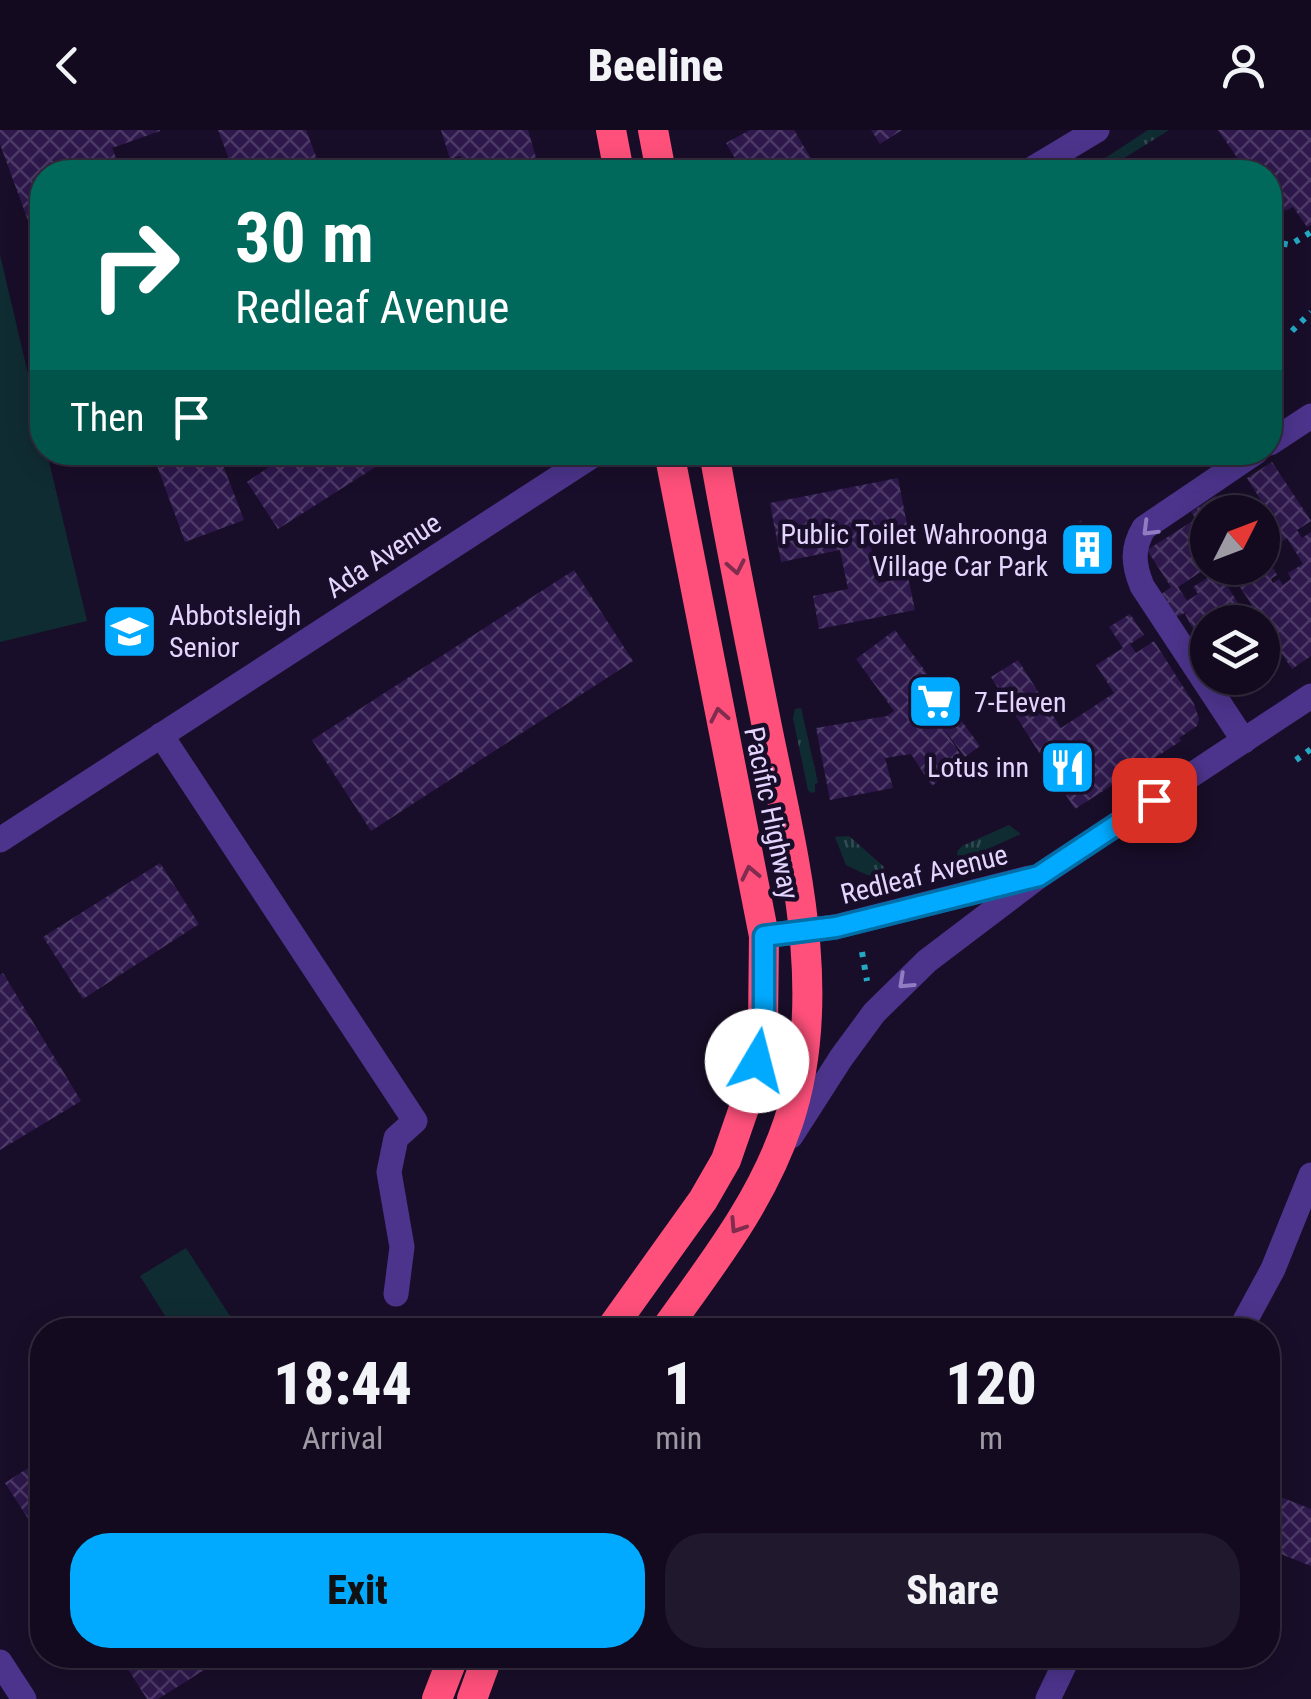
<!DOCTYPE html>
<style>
:root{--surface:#130a1f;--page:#20182c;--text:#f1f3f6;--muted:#9d9aa4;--line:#322b3d;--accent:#01aaff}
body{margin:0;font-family:"Roboto Condensed",sans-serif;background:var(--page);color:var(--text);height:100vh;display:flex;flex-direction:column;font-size:38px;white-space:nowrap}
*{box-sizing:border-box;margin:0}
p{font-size:32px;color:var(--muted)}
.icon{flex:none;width:55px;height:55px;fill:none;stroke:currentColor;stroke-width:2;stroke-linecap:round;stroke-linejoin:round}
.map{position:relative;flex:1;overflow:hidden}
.drawer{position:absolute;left:30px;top:1188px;width:1250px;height:350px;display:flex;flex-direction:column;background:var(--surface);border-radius:40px;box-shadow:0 5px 25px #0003,0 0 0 2px var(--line)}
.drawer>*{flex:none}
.hud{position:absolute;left:30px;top:30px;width:1252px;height:305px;border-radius:40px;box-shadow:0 5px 25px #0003,0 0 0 2px var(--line);background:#00695c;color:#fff;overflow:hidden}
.needle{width:65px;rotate:48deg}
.tools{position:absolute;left:1190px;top:365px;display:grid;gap:20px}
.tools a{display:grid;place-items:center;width:90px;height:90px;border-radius:50%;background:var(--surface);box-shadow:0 5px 25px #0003,0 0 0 2px var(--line);font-size:50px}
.pin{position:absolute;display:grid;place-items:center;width:85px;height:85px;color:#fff;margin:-42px;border-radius:20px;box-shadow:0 5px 15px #0006}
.me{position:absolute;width:110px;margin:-55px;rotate:8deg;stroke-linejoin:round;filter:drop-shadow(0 0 8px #0008)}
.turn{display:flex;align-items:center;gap:35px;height:210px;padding:0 40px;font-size:45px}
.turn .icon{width:130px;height:130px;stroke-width:2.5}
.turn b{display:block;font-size:70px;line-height:85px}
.then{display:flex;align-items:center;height:95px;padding:0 40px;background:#0003;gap:20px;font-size:38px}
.eta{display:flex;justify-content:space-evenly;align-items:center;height:170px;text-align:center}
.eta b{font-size:60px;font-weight:800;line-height:70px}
.button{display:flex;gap:20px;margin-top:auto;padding:20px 40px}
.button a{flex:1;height:115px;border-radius:40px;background:var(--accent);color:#111;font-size:40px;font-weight:800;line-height:115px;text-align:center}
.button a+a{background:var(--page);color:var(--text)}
header{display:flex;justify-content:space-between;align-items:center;height:130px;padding:0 40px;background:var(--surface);font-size:45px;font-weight:800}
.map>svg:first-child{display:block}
.grass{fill:url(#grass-tufts)}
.pitch{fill:#102c33}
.building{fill:url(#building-cross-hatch)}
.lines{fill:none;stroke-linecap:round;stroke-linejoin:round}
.path{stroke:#24a8c4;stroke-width:6;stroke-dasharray:5 8;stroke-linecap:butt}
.minor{stroke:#4c348c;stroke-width:25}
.highway{stroke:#ff507b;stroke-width:30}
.oneway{stroke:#907cc0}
.oneway2{stroke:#802c4e}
.route-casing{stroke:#016ea6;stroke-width:25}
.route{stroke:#01aaff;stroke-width:18}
.labels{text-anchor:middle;stroke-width:9;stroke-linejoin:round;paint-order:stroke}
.poi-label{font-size:28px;fill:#e4d5ff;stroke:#190e29;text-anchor:end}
.street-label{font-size:28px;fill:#e4d5ff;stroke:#190e29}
</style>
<header><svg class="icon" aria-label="back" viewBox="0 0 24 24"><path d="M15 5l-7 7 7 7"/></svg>Beeline<svg class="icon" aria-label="person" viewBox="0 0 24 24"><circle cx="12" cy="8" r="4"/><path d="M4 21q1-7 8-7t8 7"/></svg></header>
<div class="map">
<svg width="1311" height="1569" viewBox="0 0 1311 1569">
<defs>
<pattern id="grass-tufts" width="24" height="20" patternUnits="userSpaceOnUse" patternTransform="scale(2.5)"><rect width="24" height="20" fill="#102c33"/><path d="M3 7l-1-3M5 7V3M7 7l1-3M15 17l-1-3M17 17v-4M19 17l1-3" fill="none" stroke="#334a52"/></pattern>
<pattern id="building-cross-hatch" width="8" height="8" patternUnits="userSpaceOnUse" patternTransform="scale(2.5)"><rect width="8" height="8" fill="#2e184c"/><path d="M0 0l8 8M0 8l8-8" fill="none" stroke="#4c3967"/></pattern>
</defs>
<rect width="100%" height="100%" fill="#190e29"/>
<g class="grass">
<path d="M 1148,0 L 1169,0 L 1102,42 L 1084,42 Z"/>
<path d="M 801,578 L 818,653 L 815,654 L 815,662 L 811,663 L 808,660 L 793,588 L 795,579 Z"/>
<path d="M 1009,695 L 1021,704 L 959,732 L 957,722 L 962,716 Z"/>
<path d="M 849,706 L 883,736 L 889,747 L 867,745 L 846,735 L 835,707 Z"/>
</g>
<g class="pitch">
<path d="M 0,125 L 42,303 L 42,322 L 47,323 L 87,491 L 0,512 Z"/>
<path d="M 186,1118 L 239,1200 L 174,1200 L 140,1146 Z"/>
</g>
<g class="building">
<path d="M 0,0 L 160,0 L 160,1 L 112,18 L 122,42 L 42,42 L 42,116 L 38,118 L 0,14 Z"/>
<path d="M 218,0 L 306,0 L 322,42 L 234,42 Z"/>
<path d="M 441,0 L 528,0 L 537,31 L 497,42 L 465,42 L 460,26 L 450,29 Z"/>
<path d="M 750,0 L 794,0 L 819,42 L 743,42 L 726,13 Z"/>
<path d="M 871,0 L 902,0 L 880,14 Z"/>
<path d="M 1218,0 L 1311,0 L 1311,95 L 1307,97 L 1293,77 L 1285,81 L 1270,57 L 1270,42 L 1261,42 L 1257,37 L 1247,42 Z"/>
<path d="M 152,322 L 218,322 L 244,390 L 185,412 Z"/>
<path d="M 291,322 L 399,322 L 278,399 L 247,352 Z"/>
<path d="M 1272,332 L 1311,391 L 1297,400 L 1302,408 L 1311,402 L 1311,526 L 1292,539 L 1274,512 L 1262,520 L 1262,492 L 1208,492 L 1208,539 L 1192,514 L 1199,510 L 1185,484 L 1189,481 L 1176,487 L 1160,465 L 1171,457 L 1147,420 L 1196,389 L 1191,382 L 1216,366 L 1227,382 L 1208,382 L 1208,437 L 1178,457 L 1187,471 L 1198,464 L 1193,457 L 1218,441 L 1243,481 L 1252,475 L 1227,438 L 1263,438 L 1266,443 L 1273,438 L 1277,445 L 1271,449 L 1273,453 L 1279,449 L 1283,455 L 1291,449 L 1288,443 L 1303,434 L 1287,408 L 1262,425 L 1262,382 L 1246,382 L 1262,372 L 1247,348 Z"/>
<path d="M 898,348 L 909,405 L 870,413 L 878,453 L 908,447 L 915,480 L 819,499 L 813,466 L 848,459 L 840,420 L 781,432 L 770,373 Z"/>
<path d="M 1081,390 L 1105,427 L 1090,439 L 1069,413 L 1072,411 L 1065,401 Z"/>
<path d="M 574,440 L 633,531 L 371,701 L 312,610 Z"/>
<path d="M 1130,484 L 1144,505 L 1130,514 L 1136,523 L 1154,511 L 1194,574 L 1199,589 L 1197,596 L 1179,608 L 1181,611 L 1075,679 L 991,547 L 1018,530 L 1061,598 L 1114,563 L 1096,535 L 1123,518 L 1109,497 Z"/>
<path d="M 895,500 L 980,616 L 965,627 L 943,598 L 964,630 L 932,656 L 911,624 L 885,628 L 893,658 L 830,670 L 816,598 L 887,586 L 894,581 L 856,529 Z"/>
<path d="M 160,733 L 199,794 L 83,869 L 43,807 Z"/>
<path d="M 3,843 L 81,971 L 0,1020 L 0,845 Z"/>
<path d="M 42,1329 L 42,1410 L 5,1353 Z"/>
<path d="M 1268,1362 L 1311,1379 L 1311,1436 L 1268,1419 Z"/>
<path d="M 119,1525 L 228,1525 L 158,1569 L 147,1569 Z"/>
</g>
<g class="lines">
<g class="path">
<path d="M 1270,111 L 1290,115 L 1311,102"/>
<path d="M 1292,201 L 1311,182"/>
<path d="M 1296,630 L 1311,619"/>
<path d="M 862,822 L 867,851"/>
</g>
<g class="minor">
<path d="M 1027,42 L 1097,0"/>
<path d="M 1270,313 L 1311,286"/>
<path d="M 161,605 L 415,991 L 396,1008 L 389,1042 L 402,1117 L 396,1164"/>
<path d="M 1244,611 L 1142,456 C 1133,434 1132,418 1144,398 L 1256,322"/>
<path d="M 0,710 L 598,322"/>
<path d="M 764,806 L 835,797 L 1029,748"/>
<path d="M 791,1006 L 841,928 L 874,883 L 927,831 L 1039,746 L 1311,566"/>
<path d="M 1240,1200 L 1273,1139 L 1311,1045"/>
<path d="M 0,1532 L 24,1569"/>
<path d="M 1048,1569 L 1069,1525"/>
</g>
<g class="highway">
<path d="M 611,0 L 619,42"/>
<path d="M 653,0 L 661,42"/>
<path d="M 610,1200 L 703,1070 L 726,1030 L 752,955 L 763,896 L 764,806 L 669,322"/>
<path d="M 665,1200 C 712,1134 762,1071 788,993 C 831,865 793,725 767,597 C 749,506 730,414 714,322"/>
<path d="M 437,1569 L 454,1525"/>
<path d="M 472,1569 L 488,1525"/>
</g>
</g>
<defs><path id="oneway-chevron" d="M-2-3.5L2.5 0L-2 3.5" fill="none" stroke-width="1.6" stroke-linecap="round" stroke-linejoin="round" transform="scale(2.5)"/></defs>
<g class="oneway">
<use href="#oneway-chevron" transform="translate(1149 399) rotate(135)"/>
<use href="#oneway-chevron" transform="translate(905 852) rotate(137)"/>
</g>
<g class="oneway2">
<use href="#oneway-chevron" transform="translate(736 437) rotate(79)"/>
<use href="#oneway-chevron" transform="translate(719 585) rotate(-101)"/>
<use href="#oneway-chevron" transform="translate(750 743) rotate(-102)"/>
<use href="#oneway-chevron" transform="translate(737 1096) rotate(123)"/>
</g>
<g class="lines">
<defs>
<path id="route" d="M 757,931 L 764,896 L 764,806 L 836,797 L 1039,746 L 1154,670"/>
</defs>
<use href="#route" class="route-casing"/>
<use href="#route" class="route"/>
</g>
<defs>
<symbol id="building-square" viewBox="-11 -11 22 22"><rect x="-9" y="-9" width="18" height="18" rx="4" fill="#01aaff" stroke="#190e29"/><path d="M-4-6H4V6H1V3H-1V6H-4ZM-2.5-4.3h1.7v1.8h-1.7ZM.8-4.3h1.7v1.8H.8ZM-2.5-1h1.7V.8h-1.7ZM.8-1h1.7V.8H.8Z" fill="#fff"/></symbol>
<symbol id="school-square" viewBox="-11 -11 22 22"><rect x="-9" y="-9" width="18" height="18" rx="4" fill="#01aaff" stroke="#190e29"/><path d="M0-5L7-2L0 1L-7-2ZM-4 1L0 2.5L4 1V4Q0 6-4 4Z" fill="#fff"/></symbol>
<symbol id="supermarket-square" viewBox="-11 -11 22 22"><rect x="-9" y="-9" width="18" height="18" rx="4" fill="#01aaff" stroke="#190e29"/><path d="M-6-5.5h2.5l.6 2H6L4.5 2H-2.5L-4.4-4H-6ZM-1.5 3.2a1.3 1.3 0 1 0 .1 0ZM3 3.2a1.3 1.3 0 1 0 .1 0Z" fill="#fff"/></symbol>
<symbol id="restaurant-square" viewBox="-11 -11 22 22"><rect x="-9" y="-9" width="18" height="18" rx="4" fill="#01aaff" stroke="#190e29"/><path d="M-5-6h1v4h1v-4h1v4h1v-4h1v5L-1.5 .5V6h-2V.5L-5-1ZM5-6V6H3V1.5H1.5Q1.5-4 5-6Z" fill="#fff"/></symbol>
</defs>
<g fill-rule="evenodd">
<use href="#building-square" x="1056" y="388" width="63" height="63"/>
<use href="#school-square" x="98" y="470" width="63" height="63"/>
<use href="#supermarket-square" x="904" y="540" width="63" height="63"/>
<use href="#restaurant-square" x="1036" y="606" width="63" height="63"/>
</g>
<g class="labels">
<g class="poi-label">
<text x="1048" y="414">Public Toilet Wahroonga<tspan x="1048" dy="32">Village Car Park</tspan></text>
<text x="169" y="495" text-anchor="start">Abbotsleigh<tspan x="169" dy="32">Senior</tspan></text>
<text x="974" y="582" text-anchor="start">7-Eleven</text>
<text x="1029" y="647">Lotus inn</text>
</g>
<g class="street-label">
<text transform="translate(383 425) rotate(-33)" y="10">Ada Avenue</text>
<text transform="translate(772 683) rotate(78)" y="10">Pacific Highway</text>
<text transform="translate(924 744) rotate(-14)" y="10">Redleaf Avenue</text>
</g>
</g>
</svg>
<div class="tools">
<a><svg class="needle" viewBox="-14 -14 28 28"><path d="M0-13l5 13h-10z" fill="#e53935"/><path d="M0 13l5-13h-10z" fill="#9d9aa4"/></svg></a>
<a><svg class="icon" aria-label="layers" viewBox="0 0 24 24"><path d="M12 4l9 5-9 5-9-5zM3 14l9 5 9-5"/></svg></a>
</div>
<div class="pin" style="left:1154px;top:670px;background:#d93025"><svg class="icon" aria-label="arrive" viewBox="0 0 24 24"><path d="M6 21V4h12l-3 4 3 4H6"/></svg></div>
<svg class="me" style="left:757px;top:931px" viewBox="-20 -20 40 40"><circle r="19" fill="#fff"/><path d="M0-13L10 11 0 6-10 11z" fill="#01aaff"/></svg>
<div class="hud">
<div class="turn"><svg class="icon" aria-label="right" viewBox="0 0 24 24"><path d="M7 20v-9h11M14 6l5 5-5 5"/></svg><div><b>30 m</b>Redleaf Avenue</div></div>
<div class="then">Then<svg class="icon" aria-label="arrive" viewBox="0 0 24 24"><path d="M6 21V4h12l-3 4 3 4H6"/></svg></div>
</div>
<section class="drawer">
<div class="eta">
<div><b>18:44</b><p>Arrival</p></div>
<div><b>1</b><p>min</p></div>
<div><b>120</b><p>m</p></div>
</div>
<div class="button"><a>Exit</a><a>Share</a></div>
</section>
</div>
